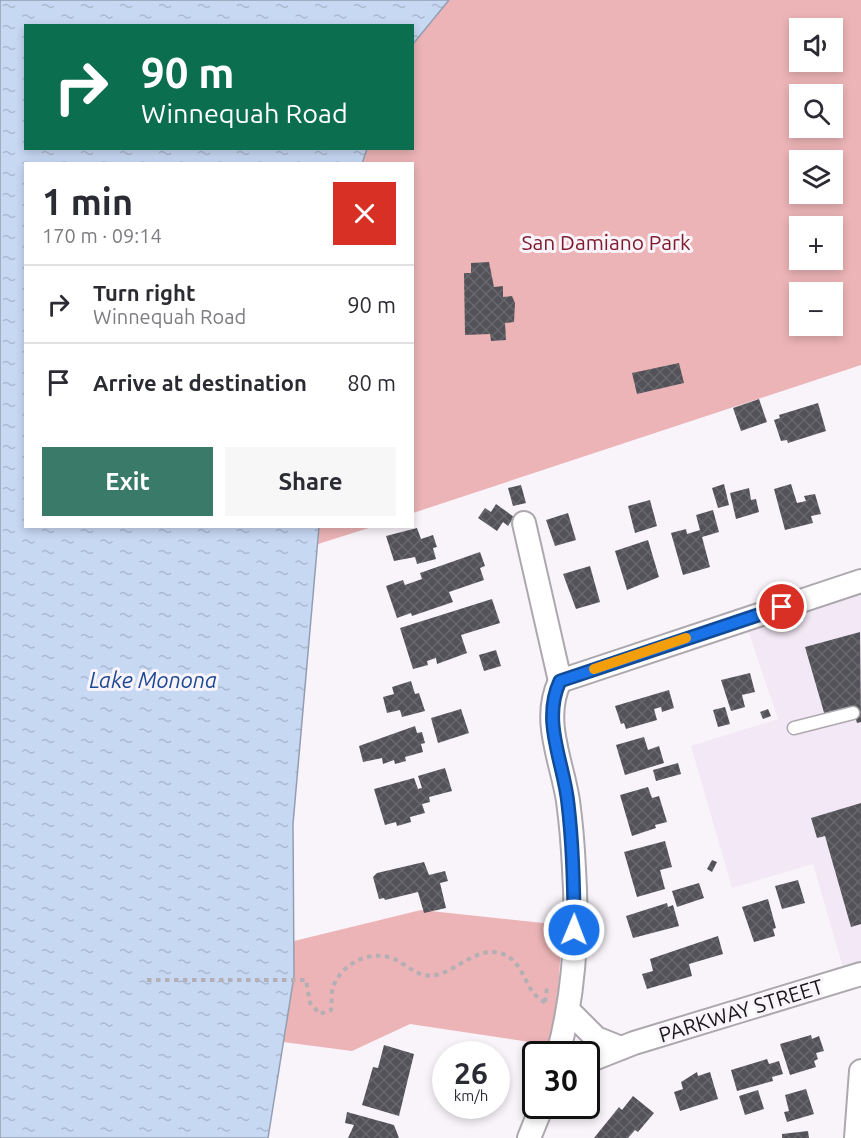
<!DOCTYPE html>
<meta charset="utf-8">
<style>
:root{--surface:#fff;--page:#f7f7f7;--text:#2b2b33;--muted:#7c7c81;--line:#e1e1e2;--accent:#3a7a69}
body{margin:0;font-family:Ubuntu,sans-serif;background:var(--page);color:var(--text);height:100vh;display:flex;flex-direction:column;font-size:22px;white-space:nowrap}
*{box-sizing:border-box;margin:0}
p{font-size:20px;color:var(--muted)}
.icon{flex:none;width:33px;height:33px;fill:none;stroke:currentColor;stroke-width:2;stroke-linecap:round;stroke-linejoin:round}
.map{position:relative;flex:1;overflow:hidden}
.side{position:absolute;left:24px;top:162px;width:390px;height:366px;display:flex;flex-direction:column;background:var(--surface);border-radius:0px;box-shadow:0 3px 9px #0003}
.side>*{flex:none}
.banner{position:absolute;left:24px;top:24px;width:390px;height:126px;border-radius:0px;box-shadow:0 3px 9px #0003;background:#0b6e4f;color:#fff;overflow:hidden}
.controls{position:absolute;left:789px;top:18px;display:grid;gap:12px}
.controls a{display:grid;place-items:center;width:54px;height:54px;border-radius:0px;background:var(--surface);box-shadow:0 3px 9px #0003;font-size:30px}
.speed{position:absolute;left:432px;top:1041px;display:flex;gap:12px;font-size:30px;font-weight:700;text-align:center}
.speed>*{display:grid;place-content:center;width:78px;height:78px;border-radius:50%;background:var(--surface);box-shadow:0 3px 9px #0003;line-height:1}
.speed small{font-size:15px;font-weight:400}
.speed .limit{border:3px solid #111;border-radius:9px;background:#fff;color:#111}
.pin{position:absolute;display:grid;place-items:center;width:51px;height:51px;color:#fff;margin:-26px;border:3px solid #fff;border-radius:50%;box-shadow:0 2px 6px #0007}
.me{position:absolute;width:66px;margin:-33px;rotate:1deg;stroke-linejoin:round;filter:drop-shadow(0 0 4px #0008)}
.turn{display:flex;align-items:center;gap:21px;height:126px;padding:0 18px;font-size:27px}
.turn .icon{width:78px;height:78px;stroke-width:2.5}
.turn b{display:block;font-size:42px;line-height:51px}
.round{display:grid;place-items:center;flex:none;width:63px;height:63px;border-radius:0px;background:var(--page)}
.summary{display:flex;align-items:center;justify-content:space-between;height:102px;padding:0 18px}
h1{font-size:36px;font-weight:700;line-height:45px}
.primary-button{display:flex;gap:12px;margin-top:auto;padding:12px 18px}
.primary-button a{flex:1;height:69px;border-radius:0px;background:var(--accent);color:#fff;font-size:24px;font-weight:700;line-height:69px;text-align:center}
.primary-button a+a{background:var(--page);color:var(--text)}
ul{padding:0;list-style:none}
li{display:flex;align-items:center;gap:18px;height:78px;padding:0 18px;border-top:2px solid var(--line)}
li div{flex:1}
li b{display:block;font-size:22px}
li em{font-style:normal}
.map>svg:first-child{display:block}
.built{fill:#f3e9f6}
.green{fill:#ecb4b6;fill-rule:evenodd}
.water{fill:url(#water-ripples);stroke:#939eb2;stroke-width:1.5}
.building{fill:url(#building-cross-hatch)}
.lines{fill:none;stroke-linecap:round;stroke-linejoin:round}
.service-casing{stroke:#ada8ae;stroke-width:15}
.minor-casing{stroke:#ada8ae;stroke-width:26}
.path{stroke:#b3afb4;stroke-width:4;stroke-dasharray:4.5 4.5;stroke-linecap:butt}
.service{stroke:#fff;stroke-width:12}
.minor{stroke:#fff;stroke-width:22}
.route-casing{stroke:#114b97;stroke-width:15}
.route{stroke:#1a73e8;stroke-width:10}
.slow{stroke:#f59e0b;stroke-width:10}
.labels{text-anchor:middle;stroke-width:6;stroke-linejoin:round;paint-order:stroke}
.park-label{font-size:21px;fill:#7f192b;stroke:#f9f4fa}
.street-label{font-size:21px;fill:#191719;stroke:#f9f4fa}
.water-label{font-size:22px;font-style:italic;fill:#1d4996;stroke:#f9f4fa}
</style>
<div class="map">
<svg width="861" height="1138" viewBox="0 0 861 1138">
<defs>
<pattern id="water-ripples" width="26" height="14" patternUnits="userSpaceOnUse" patternTransform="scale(1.5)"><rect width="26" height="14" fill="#c7d8f3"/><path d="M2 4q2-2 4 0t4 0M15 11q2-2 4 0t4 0" fill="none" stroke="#aab9d0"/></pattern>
<pattern id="building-cross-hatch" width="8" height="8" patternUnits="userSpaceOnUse" patternTransform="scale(1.5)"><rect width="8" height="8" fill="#525258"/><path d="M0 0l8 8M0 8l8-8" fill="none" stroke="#67676c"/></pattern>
</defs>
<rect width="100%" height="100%" fill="#f9f4fa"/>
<path class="built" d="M 861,581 L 861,974 L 846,978 L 813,864 L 732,888 L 691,746 L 778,719 L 744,619 Z"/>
<g class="green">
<path d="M 449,0 L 861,0 L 861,365 L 413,513 L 412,164 L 363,164 L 367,149 L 412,148 L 413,44 ZM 800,28 L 832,28 L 832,62 L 800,62 ZM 800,94 L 832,94 L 832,128 L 800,128 ZM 800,160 L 832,160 L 832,194 L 800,194 ZM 800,226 L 832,226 L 832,260 L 800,260 ZM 800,292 L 832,292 L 832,326 L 800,326 Z"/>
<path d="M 319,527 L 319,526 L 372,527 L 318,544 Z"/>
<path d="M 421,910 L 562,925 L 558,997 L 549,1045 L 410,1024 L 352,1051 L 283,1042 L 294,976 L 294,941 Z"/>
</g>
<path class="water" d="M 0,0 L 449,0 L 413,44 L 412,26 L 26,26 L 26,148 L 367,149 L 362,164 L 26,164 L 26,526 L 319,527 L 293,824 L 294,976 L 268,1138 L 0,1138 Z"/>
<g class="building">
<path d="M 489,262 L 494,287 L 503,286 L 503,297 L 512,296 L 515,303 L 514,322 L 505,323 L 506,340 L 491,341 L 490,334 L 465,335 L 464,273 L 471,273 L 471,263 Z"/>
<path d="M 679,363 L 684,383 L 637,394 L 632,373 Z"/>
<path d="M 759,399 L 767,422 L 741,431 L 733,408 Z"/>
<path d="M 818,403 L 826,431 L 788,443 L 787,440 L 781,441 L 774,420 L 780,418 L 779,415 Z"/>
<path d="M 724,484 L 729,505 L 718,508 L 712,488 Z"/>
<path d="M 791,484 L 797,503 L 806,501 L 804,496 L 815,494 L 821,514 L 811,516 L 813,523 L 785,530 L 774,489 Z"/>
<path d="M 521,485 L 526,503 L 513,506 L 508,488 Z"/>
<path d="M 749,488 L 751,500 L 756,499 L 759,512 L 736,519 L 730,493 Z"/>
<path d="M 650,500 L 657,526 L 635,533 L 628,506 Z"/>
<path d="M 496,504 L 514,517 L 508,526 L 503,522 L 497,531 L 478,518 L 485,508 L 491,512 Z"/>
<path d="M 713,510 L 719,532 L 702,537 L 710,567 L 683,575 L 671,533 L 686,529 L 687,534 L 700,530 L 696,515 Z"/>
<path d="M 568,513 L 576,540 L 555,546 L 546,520 Z"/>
<path d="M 417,528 L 421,539 L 433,535 L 437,547 L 433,548 L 436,559 L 417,564 L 415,557 L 394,561 L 386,536 Z"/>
<path d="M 648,540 L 659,577 L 627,590 L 615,551 Z"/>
<path d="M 480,552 L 485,566 L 480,568 L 484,580 L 449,592 L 453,602 L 412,616 L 411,613 L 397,618 L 386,586 L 403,580 L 405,585 L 422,579 L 420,573 Z"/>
<path d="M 590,566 L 600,602 L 576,609 L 563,574 Z"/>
<path d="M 492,599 L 500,623 L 461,635 L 467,653 L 437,664 L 436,658 L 427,661 L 428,665 L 413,669 L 400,628 Z"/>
<path d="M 860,632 L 861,722 L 857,723 L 853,709 L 825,716 L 805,647 Z"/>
<path d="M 496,650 L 501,666 L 484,671 L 479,655 Z"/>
<path d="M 750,673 L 755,692 L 742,695 L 745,707 L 731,711 L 721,680 Z"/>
<path d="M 411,681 L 415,694 L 419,693 L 425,711 L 402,717 L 400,710 L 387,713 L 383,697 L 394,694 L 392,687 Z"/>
<path d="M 669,690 L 674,708 L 662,712 L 661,707 L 654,709 L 657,720 L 626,729 L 624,723 L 621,724 L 615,706 Z"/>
<path d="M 725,707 L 730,724 L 718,727 L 713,710 Z"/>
<path d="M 461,709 L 469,733 L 438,743 L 431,718 Z"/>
<path d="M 768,709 L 771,716 L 763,719 L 760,712 Z"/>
<path d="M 415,726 L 417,733 L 422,732 L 425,743 L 421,744 L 423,752 L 405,757 L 406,761 L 395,764 L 394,760 L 383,764 L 382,758 L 363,762 L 359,746 Z"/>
<path d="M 644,737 L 648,750 L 659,746 L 664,763 L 625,775 L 616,745 Z"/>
<path d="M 678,763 L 681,774 L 656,781 L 653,770 Z"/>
<path d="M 445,768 L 452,791 L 429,797 L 430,802 L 422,804 L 425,813 L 410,817 L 411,822 L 397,826 L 396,822 L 385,825 L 374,789 L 414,778 L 418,789 L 422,788 L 418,776 Z"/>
<path d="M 648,787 L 652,798 L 659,796 L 667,822 L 655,825 L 656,828 L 632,836 L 620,795 Z"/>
<path d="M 861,803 L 861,924 L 851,927 L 825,836 L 817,838 L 811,818 Z"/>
<path d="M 665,841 L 672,867 L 660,870 L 665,889 L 637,897 L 624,852 Z"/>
<path d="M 712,860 L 717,862 L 712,872 L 707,869 Z"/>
<path d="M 424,862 L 429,875 L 445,871 L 448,881 L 440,883 L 446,908 L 424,913 L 418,892 L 385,900 L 384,898 L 379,899 L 373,877 L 377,873 Z"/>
<path d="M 798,880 L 805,903 L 782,909 L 775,886 Z"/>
<path d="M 699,883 L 704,898 L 677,907 L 672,891 Z"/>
<path d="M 768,899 L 776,928 L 773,929 L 775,936 L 754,942 L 742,907 Z"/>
<path d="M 667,903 L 668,907 L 673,905 L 679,926 L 633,938 L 626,916 Z"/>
<path d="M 718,936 L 723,954 L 689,964 L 692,976 L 647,989 L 642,974 L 653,971 L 650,959 Z"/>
<path d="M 811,1035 L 812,1039 L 819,1036 L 824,1051 L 816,1053 L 818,1059 L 814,1061 L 816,1067 L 790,1075 L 780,1044 Z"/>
<path d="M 384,1045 L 414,1054 L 399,1116 L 362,1105 L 373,1067 L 378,1068 Z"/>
<path d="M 767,1059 L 769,1064 L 779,1061 L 783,1074 L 772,1077 L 773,1081 L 737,1091 L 731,1070 Z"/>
<path d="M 697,1072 L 698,1076 L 710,1072 L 718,1099 L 680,1111 L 674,1092 L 683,1089 L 681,1082 Z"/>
<path d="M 806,1089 L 814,1114 L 787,1122 L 784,1112 L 789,1111 L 785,1095 Z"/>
<path d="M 758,1090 L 764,1109 L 745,1115 L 739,1096 Z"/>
<path d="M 633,1096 L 654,1113 L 638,1132 L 635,1130 L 628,1138 L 594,1138 L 619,1107 L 622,1110 Z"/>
<path d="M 347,1112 L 394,1125 L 399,1138 L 348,1138 L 354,1125 L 345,1123 Z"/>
<path d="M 808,1131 L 809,1138 L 782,1138 L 782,1134 Z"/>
</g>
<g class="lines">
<defs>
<path id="service" d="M 794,728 L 853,713"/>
<g id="minor">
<path d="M 524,523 L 560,681"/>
<path d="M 568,1010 L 596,1038 L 621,1048"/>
<path d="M 558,1054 C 574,995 578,931 574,869 C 573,847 571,823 568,801 C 562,761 541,720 560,681 L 861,581"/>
<path d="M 586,1062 L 634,1043 L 861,974"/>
<path d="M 529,1138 L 542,1106"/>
<path d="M 856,1138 L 861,1071"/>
</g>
</defs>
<use href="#service" class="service-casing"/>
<use href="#minor" class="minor-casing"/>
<g class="path">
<path d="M 147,980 L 306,980 L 310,1003 L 320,1014 L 331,1010 C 332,1003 331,993 333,987 C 342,963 371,949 394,959 C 408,965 419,979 436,975 C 458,970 476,947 500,953 C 528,961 522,995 549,1004"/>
<path d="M 545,1002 L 547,988"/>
</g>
<use href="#service" class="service"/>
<use href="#minor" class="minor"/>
</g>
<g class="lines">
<defs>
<path id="route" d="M 574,930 C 574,887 573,846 568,804 C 564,762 541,722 560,681 L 782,607"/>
</defs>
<use href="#route" class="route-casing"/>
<use href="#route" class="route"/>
<path class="slow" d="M 594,669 L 686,638"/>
</g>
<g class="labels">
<g class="park-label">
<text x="606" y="250">San Damiano Park</text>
</g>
<g class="street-label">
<text transform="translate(741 1011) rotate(-17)" y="7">PARKWAY STREET</text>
</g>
<g class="water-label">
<text x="153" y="688">Lake Monona</text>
</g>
</g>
</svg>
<div class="controls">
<a><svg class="icon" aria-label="sound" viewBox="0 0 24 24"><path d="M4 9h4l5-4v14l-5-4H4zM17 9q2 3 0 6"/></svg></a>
<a><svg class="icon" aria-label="search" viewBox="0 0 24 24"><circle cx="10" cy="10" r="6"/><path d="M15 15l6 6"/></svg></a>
<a><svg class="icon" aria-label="layers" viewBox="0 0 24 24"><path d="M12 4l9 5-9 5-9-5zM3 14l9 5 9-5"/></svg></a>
<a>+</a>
<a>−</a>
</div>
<div class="speed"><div>26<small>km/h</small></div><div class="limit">30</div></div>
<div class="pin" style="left:782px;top:607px;background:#d93025"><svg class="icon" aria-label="arrive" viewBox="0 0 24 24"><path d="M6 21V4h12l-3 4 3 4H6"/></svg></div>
<svg class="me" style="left:574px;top:930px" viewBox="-20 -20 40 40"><circle r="17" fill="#1a73e8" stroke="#fff" stroke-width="3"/><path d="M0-11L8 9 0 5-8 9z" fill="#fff"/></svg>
<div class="banner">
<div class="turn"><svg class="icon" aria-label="right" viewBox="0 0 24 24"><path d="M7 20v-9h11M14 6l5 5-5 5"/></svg><div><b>90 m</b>Winnequah Road</div></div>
</div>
<section class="side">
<div class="summary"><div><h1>1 min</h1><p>170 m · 09:14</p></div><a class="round" style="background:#d93025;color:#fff"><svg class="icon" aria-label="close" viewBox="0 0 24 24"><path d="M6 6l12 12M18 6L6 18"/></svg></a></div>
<ul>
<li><svg class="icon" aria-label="right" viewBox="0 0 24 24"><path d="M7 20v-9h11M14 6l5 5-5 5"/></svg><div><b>Turn right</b><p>Winnequah Road</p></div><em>90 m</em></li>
<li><svg class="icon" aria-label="arrive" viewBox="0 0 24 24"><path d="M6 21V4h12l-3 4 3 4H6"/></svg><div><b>Arrive at destination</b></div><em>80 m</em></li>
</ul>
<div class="primary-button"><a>Exit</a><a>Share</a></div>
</section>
</div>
